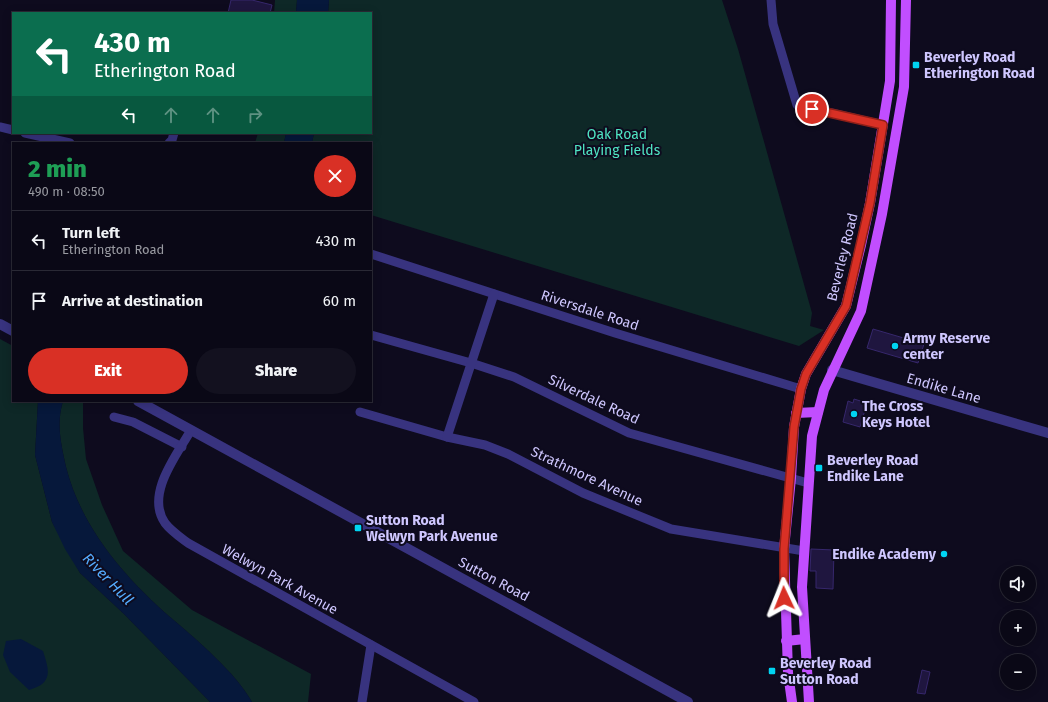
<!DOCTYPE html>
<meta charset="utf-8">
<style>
:root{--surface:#0a0816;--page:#13111f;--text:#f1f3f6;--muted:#999aa1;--line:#2a2935;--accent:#d93025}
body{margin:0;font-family:"Fira Sans",sans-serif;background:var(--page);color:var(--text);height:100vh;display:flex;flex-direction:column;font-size:15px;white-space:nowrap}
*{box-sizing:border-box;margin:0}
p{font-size:13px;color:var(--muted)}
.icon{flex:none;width:22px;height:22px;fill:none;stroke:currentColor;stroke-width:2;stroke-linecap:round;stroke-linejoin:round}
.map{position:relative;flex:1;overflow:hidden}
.side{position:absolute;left:12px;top:142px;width:360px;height:260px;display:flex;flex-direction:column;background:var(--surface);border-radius:0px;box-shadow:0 2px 10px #0003,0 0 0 1px var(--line)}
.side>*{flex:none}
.top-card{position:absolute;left:12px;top:12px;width:360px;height:122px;border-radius:0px;box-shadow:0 2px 10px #0003,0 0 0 1px var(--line);background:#0b6e4f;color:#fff;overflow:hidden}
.buttons{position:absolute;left:1000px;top:566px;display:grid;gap:8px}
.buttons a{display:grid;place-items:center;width:36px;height:36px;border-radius:50%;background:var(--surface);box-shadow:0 2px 10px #0003,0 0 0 1px var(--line);font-size:20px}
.pin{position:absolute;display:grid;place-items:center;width:34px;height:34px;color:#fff;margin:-17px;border:2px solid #fff;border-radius:50%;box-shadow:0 1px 4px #0007}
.me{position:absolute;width:44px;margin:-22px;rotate:358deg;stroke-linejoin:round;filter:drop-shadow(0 0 3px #0008)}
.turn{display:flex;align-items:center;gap:14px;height:84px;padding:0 16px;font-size:18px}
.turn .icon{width:52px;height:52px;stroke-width:2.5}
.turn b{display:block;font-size:28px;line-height:34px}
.lanes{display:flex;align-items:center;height:38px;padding:0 16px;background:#0003;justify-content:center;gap:20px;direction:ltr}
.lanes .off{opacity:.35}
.round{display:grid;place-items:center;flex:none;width:42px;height:42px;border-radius:21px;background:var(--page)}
.summary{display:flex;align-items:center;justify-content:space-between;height:68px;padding:0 16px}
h1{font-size:24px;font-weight:800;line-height:30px;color:#1e9e55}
.action{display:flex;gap:8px;margin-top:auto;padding:8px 16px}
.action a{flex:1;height:46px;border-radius:24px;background:var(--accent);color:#fff;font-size:16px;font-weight:800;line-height:46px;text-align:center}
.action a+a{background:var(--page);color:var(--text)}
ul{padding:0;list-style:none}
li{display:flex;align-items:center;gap:12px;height:60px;padding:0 16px;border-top:1px solid var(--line)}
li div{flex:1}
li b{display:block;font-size:15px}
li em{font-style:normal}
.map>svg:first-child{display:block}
.green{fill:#0e2827}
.water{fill:#06183b}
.building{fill:#1f163f;stroke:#36276c}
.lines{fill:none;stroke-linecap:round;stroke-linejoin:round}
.minor{stroke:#38337f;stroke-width:9}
.tertiary{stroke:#38337f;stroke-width:10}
.primary{stroke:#c14eff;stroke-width:10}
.route-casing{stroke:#8d1f18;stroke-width:10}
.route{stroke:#d93025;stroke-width:7}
.poi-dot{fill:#00d4f2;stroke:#0e0b1e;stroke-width:1.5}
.labels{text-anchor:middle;stroke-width:4;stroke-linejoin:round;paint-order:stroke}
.poi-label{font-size:14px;font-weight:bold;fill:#cfc7ff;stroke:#0e0b1e;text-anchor:start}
.park-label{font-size:14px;fill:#4fe3c2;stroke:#0e0b1e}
.street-label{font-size:14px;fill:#cfc7ff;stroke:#0e0b1e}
.water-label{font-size:15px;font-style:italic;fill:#55acff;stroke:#0e0b1e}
</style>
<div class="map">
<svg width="1048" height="702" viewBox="0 0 1048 702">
<rect width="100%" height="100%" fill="#0e0b1e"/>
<g class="green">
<path d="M 275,0 L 297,0 L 296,13 L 274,13 Z"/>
<path d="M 329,0 L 722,0 L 738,49 L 812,313 L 810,326 L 824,330 L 799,346 L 371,215 L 371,143 L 312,143 L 314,133 L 371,133 L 371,13 L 328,13 Z"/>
<path d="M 258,133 L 286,133 L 284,143 L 255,143 Z"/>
<path d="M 0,339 L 13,346 L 13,401 L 38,401 L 35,455 L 52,522 L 80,573 L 124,614 L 210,702 L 0,702 Z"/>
<path d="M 63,401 L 83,401 L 83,428 L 86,459 L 102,505 L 123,551 L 192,610 L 311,674 L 308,702 L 252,702 C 236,673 196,639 170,617 C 124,577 81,527 66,467 C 61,444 56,424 63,401 Z"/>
</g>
<g class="water">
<path d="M 297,0 L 329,0 L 328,13 L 296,13 Z"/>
<path d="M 286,133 L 314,133 L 312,143 L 284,143 Z"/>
<path d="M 38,401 L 63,401 C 56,424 61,444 66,467 C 81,527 124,577 170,617 C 196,639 236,673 252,702 L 210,702 L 124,614 L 80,573 L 65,549 L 52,522 L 35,455 Z"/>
<path d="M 21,639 L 43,651 C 49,670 54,683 29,690 L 10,672 L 3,655 L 6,641 Z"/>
</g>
<g class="building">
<path d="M 231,0 L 252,0 L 272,5 L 270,13 L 228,13 Z"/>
<path d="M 873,329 L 924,344 L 918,363 L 867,348 Z"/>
<path d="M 854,399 L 867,403 L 860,427 L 843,422 L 848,401 L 853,403 Z"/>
<path d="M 811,549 L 834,550 L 833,589 L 816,588 L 816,571 L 810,571 Z"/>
<path d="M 922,670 L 930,672 L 925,694 L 917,693 Z"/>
</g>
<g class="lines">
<g class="minor">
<path d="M 771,0 L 773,24 L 797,105 L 883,125"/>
<path d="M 0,127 L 13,130"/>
<path d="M 25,133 L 70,143"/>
<path d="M 169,143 L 172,140 L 174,133"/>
<path d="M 371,254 L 615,333 L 801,389"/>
<path d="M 371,335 L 471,363 L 514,377 L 629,433 L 808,483"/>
<path d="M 360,412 L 447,437 L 485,445 L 508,454 L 583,493 L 671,529 L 804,551"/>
<path d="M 114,417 L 133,422 L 182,447"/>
<path d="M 191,430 C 177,455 145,494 165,523 C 171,531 180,537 188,543 L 474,702"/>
<path d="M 447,437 L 494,294"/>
<path d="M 362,702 L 371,645"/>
</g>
<g class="tertiary">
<path d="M 0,324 L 13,331"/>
<path d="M 832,370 L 1048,433"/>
<path d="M 138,401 L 688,702"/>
</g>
<g class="primary">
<path d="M 796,413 L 818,412"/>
<path d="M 786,641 L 805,639"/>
<path d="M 792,702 L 788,673 L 784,549 L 791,478 L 794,427 L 801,389 L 806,374 L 846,306 L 861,245 L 870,203 L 890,81 L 891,0"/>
<path d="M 809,702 L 802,587 L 812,436 L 824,390 L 861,311 L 882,214 L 904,87 L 906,0"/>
</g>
</g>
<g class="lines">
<defs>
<path id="route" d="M 784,598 L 784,549 L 794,427 L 801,389 L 806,374 L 846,306 L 870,203 L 883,125 L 812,109"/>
</defs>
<use href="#route" class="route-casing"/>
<use href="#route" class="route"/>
</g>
<g class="poi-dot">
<rect x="912" y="61" width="8" height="8" rx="2"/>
<circle cx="895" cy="346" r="4"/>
<circle cx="854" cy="414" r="4"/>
<rect x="815" y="464" width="8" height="8" rx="2"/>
<rect x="354" y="524" width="8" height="8" rx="2"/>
<circle cx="944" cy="554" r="4"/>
<rect x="768" y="667" width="8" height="8" rx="2"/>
</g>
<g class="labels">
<g class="poi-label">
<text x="924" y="62">Beverley Road<tspan x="924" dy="16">Etherington Road</tspan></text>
<text x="903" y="343">Army Reserve<tspan x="903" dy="16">center</tspan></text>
<text x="862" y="411">The Cross<tspan x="862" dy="16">Keys Hotel</tspan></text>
<text x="827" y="465">Beverley Road<tspan x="827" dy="16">Endike Lane</tspan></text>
<text x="366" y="525">Sutton Road<tspan x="366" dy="16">Welwyn Park Avenue</tspan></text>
<text x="936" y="559" text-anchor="end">Endike Academy</text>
<text x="780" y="668">Beverley Road<tspan x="780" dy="16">Sutton Road</tspan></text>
</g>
<g class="park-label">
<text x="617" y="139">Oak Road<tspan x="617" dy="16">Playing Fields</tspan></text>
</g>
<g class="street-label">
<text transform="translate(842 257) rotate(-76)" y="5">Beverley Road</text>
<text transform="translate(590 310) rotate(18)" y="5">Riversdale Road</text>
<text transform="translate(944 388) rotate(16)" y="5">Endike Lane</text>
<text transform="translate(594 399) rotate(25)" y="5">Silverdale Road</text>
<text transform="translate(587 476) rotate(25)" y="5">Strathmore Avenue</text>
<text transform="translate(280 579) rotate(29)" y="5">Welwyn Park Avenue</text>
<text transform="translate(494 579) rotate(28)" y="5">Sutton Road</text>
</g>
<g class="water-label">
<text transform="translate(108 579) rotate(46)" y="5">River Hull</text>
</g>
</g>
</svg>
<div class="buttons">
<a><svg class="icon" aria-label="sound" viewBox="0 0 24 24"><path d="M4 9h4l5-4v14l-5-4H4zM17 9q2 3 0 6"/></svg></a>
<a>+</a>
<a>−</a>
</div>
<div class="pin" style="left:812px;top:109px;background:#d93025"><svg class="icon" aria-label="arrive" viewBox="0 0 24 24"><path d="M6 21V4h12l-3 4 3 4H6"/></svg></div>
<svg class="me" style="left:784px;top:598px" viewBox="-20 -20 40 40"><path d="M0-17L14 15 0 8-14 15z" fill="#d93025" stroke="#fff" stroke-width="4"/></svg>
<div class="top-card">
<div class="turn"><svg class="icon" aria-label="left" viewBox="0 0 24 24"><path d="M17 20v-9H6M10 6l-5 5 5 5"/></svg><div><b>430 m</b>Etherington Road</div></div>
<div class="lanes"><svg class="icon" aria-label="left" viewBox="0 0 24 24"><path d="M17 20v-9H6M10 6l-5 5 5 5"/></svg><svg class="icon off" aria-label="ahead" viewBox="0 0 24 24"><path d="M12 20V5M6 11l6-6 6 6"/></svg><svg class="icon off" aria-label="ahead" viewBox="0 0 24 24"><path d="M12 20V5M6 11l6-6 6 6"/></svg><svg class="icon off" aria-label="right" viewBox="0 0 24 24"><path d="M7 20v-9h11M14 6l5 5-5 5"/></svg></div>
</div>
<section class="side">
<div class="summary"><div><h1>2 min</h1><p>490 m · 08:50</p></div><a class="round" style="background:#d93025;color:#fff"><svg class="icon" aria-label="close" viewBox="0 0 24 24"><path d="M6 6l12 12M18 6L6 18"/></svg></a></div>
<ul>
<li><svg class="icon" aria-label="left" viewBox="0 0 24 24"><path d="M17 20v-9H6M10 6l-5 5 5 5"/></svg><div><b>Turn left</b><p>Etherington Road</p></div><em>430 m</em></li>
<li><svg class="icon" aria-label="arrive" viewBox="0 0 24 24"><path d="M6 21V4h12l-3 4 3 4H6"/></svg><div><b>Arrive at destination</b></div><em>60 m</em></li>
</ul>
<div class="action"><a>Exit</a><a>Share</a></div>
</section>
</div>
